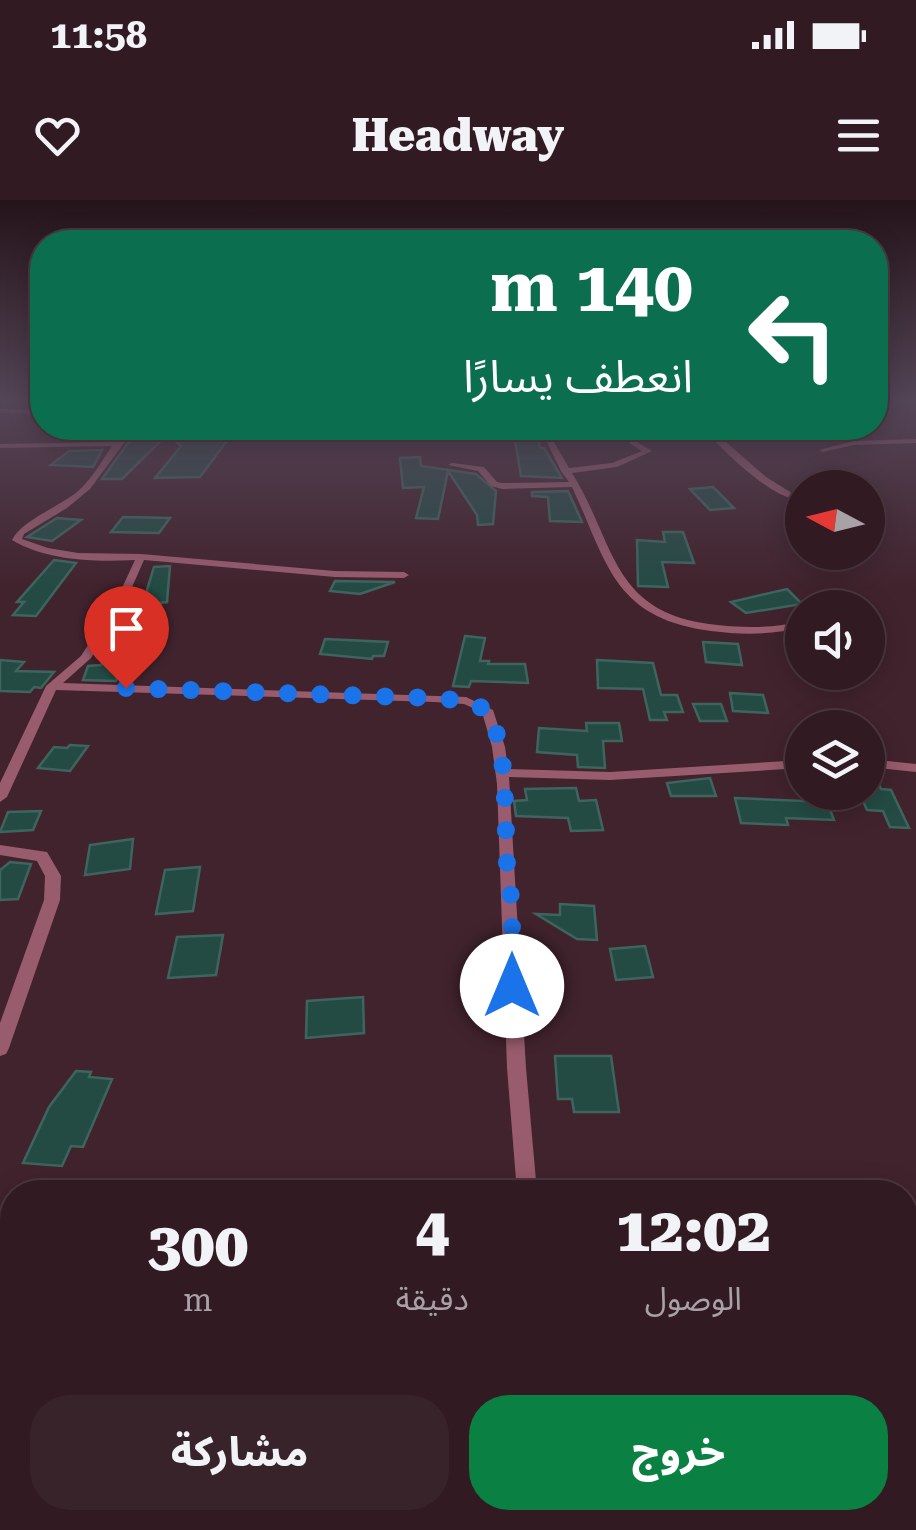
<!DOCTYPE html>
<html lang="ar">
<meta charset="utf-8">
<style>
:root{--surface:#311a22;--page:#39232a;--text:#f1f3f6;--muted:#a8a1a5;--line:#4c3840;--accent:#0b8043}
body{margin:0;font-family:"Roboto Serif","Noto Sans Arabic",serif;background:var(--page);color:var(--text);direction:rtl;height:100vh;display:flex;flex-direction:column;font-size:38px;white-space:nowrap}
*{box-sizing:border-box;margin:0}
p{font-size:32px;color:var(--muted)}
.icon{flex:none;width:55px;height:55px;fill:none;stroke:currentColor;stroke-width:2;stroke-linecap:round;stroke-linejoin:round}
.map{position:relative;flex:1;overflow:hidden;direction:ltr}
.side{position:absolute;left:0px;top:980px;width:918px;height:350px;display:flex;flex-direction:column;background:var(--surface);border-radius:40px 40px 0 0;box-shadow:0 5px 25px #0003,0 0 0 2px var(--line);direction:rtl}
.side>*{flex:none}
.guide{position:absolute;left:30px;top:30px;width:858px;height:210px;border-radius:40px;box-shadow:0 5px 25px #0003,0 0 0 2px var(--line);direction:rtl;background:#0b6e4f;color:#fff;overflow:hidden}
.needle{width:65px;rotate:277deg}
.tools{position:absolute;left:785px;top:270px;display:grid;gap:20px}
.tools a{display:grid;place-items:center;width:100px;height:100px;border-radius:50%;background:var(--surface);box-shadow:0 5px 25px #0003,0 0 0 2px var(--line);font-size:50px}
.pin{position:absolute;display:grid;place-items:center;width:85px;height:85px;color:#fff;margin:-102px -42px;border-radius:50% 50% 50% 0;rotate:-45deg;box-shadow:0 0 10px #0007}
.pin .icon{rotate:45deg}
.me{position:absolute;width:110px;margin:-55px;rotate:0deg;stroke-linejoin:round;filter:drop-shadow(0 0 8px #0008)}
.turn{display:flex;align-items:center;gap:35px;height:210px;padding:0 30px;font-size:45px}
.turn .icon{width:130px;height:130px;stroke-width:2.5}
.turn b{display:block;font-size:70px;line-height:85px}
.eta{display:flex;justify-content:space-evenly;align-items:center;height:170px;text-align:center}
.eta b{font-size:60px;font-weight:800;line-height:70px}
.action{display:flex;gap:20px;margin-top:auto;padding:20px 30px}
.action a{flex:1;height:115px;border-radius:40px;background:var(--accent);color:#fff;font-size:40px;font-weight:800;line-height:115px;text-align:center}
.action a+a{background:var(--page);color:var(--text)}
.status{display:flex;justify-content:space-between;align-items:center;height:70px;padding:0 50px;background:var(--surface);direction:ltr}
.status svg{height:28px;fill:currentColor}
header{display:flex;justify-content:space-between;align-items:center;height:130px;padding:0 30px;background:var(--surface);font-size:45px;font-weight:800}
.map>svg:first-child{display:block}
.building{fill:#234b44;stroke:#3d655e;stroke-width:2.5}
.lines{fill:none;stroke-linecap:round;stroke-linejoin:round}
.minor{fill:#985c6e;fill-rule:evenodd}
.route{stroke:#1a73e8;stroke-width:18;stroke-dasharray:0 32.4}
</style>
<div class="status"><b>11:58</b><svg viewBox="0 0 49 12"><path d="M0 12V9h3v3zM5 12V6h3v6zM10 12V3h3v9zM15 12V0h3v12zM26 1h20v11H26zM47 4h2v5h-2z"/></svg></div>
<header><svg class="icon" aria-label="menu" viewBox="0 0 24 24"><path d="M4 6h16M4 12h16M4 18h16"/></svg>Headway<svg class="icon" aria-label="heart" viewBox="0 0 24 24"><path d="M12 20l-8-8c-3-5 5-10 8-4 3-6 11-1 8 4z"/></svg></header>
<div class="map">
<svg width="916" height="1330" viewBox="0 0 916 1330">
<rect width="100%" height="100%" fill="#41232d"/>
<g class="building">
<path d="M 139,228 L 175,228 L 235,230 L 200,277 L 155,278 L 181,246 L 168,234 L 122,279 L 102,279 Z"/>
<path d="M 538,240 L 540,248 L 544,248 L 562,278 L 521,276 L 515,241 Z"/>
<path d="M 102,250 L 93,267 L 51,265 L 69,251 Z"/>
<path d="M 420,257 L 421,266 L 476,274 L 496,291 L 493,324 L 478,325 L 477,315 L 448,271 L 438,319 L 416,318 L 424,287 L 403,288 L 400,258 Z"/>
<path d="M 713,287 L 734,308 L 710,310 L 690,289 Z"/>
<path d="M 568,291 L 582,322 L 550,321 L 548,297 L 532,296 L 532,292 Z"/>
<path d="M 123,317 L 170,318 L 159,333 L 111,332 Z"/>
<path d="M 57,318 L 81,320 L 52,341 L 27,337 Z"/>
<path d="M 663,332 L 683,332 L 694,363 L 662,362 L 668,387 L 638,386 L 637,340 L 665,342 Z"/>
<path d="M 54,360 L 76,363 L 36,416 L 13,415 L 24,402 L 17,402 Z"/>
<path d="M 170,366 L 167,402 L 148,404 L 147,390 L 154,367 Z"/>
<path d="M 335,381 L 395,382 L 360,394 L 330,391 Z"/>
<path d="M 787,389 L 802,404 L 746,413 L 731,402 Z"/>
<path d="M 465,436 L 485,438 L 480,461 L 489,461 L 488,464 L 525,464 L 528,483 L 471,481 L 469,487 L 453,486 Z"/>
<path d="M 325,439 L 388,442 L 384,456 L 373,456 L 372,459 L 320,454 Z"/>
<path d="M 703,442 L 738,444 L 742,465 L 706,462 Z"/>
<path d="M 112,443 L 144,443 L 138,458 L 123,458 L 116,481 L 83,480 L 88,466 L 101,465 Z"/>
<path d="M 0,460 L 24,462 L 16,471 L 54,472 L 41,488 L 34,487 L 30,492 L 0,491 Z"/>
<path d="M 597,460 L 653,463 L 661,495 L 677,495 L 683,512 L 664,512 L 667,520 L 650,520 L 643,489 L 598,488 Z"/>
<path d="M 730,493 L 763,495 L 768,513 L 733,511 Z"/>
<path d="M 693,504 L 721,504 L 727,521 L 700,521 Z"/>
<path d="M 586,523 L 619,523 L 622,541 L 603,541 L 605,568 L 578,567 L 577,555 L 537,552 L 539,528 L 587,531 Z"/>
<path d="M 70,545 L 88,546 L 70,571 L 38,568 L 54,547 L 67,548 Z"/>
<path d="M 868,571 L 873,571 L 881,589 L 891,590 L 909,628 L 890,627 L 883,611 L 867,610 L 859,592 L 868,592 Z"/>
<path d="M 710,578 L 716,596 L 671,596 L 667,583 Z"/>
<path d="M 576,588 L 579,601 L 596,600 L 603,630 L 571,631 L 568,618 L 516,616 L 514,601 L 527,600 L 525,589 Z"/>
<path d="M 735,598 L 827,602 L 834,620 L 786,618 L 788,625 L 741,623 Z"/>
<path d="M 41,611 L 33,630 L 0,632 L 8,612 Z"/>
<path d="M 133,639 L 130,669 L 85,675 L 90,645 Z"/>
<path d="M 10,662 L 31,664 L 18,699 L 0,700 L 0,670 Z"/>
<path d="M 200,667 L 193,711 L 156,714 L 165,670 Z"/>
<path d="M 560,704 L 594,706 L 597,740 L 577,739 L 536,714 L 560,715 Z"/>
<path d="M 223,735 L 216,775 L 168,778 L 177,737 Z"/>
<path d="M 645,746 L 653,777 L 616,780 L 610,749 Z"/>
<path d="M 363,797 L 364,833 L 306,838 L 307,801 Z"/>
<path d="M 555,856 L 611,856 L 619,912 L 574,912 L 572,899 L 558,899 Z"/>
<path d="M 76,871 L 91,872 L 89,877 L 112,879 L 83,947 L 71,946 L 62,966 L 23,963 L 49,907 Z"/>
</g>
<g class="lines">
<g class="minor">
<path d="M 0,209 L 42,210 L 42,214 L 0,213 Z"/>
<path d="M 127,228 L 135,228 L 90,289 L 67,308 L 24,334 L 22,339 L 48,348 L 78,353 L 141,354 L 335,371 L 404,372 L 409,375 L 404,378 L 335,377 L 144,360 L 125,403 L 91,458 L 63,483 L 466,497 L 493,510 L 505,547 L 508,569 L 610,572 L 802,560 L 802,568 L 610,580 L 509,577 L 526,868 L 537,992 L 517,992 L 507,868 L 497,584 L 492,547 L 482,512 L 464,504 L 434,502 L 56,490 L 7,597 L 0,602 L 0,583 L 46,486 L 81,456 L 115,403 L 135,360 C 95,362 47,361 12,340 C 21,321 60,306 77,292 C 92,279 101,262 112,246 L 0,248 L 0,244 L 115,242 Z"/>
<path d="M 540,228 L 546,228 L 569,268 L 612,263 L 642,251 L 629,243 L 632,239 L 652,251 L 617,267 L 572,273 C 615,342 611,411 709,424 C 741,428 771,429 802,421 L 802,427 C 773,435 742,435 711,431 C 613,418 608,364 572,287 L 502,289 L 491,286 L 478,271 L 448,265 L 452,263 L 484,267 L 497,282 L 502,283 L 569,282 L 561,271 Z"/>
<path d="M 703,228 L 710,228 L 766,277 L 795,295 L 795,299 C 768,295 721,249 703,228 Z"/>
<path d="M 916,239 L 916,243 L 854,245 L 823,252 L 819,250 L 854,241 Z"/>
<path d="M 868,559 L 916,564 L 916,572 L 868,567 Z"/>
<path d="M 0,645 L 47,652 L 61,676 L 60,700 L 9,848 L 6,854 L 0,856 L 0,823 L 44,700 L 45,676 L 37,661 L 0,655 Z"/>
<path d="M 12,1103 L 12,1125 L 0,1127 L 0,1105 Z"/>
<path d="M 671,1318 L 697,1318 L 700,1330 L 674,1330 Z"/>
</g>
</g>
<linearGradient id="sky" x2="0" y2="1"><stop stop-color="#241319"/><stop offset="0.52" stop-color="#544557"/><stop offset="1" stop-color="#544557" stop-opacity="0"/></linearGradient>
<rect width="916" height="387" fill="url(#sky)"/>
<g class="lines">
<path class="route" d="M 126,488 L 434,498 L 466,501 L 487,510 L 496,530 L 504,573 L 507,664 L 512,706 L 512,786"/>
</g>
</svg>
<div class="tools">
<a><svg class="needle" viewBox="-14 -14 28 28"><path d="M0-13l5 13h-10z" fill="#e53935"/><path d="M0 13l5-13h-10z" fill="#a8a1a5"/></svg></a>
<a><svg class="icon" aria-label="sound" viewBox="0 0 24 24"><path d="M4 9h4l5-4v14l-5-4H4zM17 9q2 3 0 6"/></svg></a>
<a><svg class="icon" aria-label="layers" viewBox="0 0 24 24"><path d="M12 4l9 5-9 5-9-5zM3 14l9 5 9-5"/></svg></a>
</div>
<div class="pin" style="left:126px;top:488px;background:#d93025"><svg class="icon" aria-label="arrive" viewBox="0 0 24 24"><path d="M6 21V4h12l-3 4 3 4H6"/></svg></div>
<svg class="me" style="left:512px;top:786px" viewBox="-20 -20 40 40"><circle r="19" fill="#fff"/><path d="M0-13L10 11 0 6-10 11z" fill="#1a73e8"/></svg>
<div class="guide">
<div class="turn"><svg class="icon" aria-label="left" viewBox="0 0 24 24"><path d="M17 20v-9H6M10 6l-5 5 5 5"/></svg><div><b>140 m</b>انعطف يسارًا</div></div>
</div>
<section class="side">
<div class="eta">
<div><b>12:02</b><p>الوصول</p></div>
<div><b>4</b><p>دقيقة</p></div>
<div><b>300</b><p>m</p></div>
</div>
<div class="action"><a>خروج</a><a>مشاركة</a></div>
</section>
</div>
